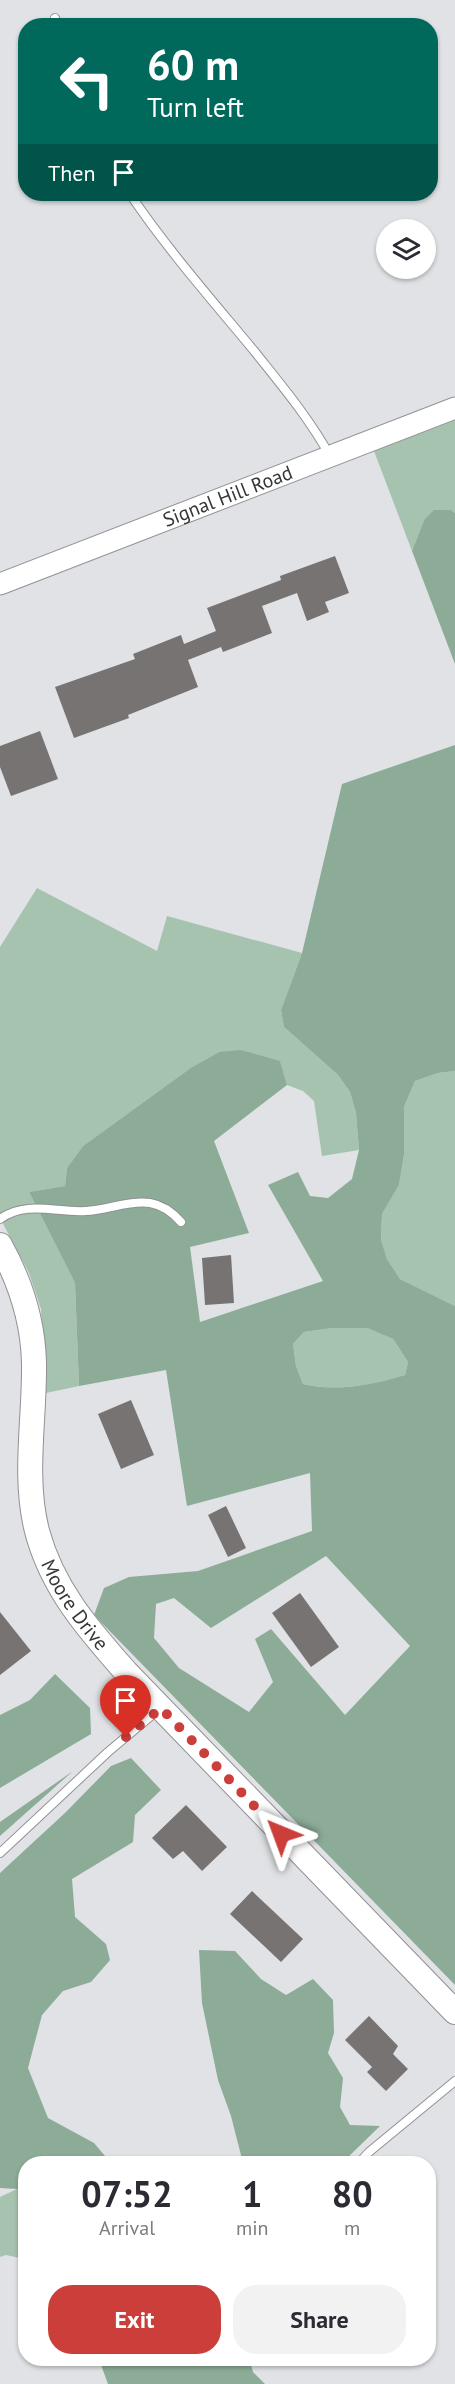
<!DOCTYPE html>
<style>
:root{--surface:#fff;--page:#f2f2f3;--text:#2b2b33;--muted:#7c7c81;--accent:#cc3e3a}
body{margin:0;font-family:"PT Sans",sans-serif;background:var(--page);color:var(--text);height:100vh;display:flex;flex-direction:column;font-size:22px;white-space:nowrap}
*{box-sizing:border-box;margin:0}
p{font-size:20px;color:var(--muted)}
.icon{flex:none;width:33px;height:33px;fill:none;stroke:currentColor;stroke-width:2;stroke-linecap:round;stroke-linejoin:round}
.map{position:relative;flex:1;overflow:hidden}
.details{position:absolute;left:18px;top:2156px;width:418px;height:210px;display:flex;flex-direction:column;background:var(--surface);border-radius:24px;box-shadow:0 2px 4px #0004}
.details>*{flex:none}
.hud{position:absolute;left:18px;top:18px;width:420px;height:183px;border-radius:24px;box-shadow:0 2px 4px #0004;background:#00695c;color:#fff;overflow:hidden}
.controls{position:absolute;left:376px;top:219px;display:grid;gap:12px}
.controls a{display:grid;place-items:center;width:60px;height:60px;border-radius:50%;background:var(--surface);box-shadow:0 2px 4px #0004;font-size:30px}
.pin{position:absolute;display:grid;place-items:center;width:51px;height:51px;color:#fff;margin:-62px -26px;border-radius:50% 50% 50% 0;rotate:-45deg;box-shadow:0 0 6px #0007}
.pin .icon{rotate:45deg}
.me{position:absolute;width:66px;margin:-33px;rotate:316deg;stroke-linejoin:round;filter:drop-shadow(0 0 4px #0008)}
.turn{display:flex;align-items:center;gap:21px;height:126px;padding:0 30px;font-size:27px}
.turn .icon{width:78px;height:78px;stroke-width:2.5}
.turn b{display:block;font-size:42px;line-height:51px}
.then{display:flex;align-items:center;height:57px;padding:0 30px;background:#0003;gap:12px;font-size:22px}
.eta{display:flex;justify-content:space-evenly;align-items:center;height:102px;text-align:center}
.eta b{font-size:36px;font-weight:600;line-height:42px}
.button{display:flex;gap:12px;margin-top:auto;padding:12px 30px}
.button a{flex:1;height:69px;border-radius:24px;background:var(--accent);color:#fff;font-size:24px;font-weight:600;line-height:69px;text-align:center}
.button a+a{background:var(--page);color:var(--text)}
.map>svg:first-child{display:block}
.green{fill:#a6c3af}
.forest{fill:#8cac97;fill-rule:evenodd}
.building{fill:#767372}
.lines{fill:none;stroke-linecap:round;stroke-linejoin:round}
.service-casing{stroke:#909194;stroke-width:10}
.tertiary-casing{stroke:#909194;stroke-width:23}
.secondary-casing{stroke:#909194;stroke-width:26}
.service{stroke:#fff;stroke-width:8}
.tertiary{stroke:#fff;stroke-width:21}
.secondary{stroke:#fff;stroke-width:24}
.route{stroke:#cc3e3a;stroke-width:10;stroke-dasharray:0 18}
.labels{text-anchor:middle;stroke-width:6;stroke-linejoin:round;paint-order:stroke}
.street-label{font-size:20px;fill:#353637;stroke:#e0e2e5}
</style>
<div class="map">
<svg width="455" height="2384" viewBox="0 0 455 2384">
<rect width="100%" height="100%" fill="#e0e2e5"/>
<g class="green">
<path d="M 455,420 L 455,513 L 451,510 L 424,520 L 412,551 L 374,451 Z"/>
<path d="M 37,888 L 157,951 L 167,916 L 302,953 L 281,1010 L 284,1027 L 338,1075 L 350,1092 L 356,1113 L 359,1150 L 322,1156 L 314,1101 L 303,1091 L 287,1085 L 280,1062 L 219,1052 L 192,1067 L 83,1146 L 67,1168 L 65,1186 L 29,1192 L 75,1283 L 79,1386 L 46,1393 L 41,1309 L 29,1273 L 0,1218 L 0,947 Z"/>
<path d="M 455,1071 L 455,1306 L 400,1279 L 387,1259 L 381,1241 L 382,1214 L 399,1185 L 404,1155 L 404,1107 L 415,1081 L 438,1073 Z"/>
<path d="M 332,1328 L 367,1328 L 393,1339 L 408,1362 L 405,1375 C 371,1385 338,1392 303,1384 L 296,1366 L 293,1344 L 304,1332 Z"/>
<path d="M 17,2189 L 25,2194 L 25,2259 L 6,2255 L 0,2257 L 0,2197 Z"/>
</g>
<g class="forest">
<path d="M 434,510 L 451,510 L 455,513 L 455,664 L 412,551 L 424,520 Z"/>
<path d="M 455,745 L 455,1071 L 438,1073 L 415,1081 L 404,1107 L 404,1155 L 399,1185 L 382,1214 L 381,1240 L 387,1259 L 400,1279 L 455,1306 L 455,1985 L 94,1615 L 104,1588 L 129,1577 L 198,1571 L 312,1531 L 310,1473 L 187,1506 L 166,1370 L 79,1386 L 75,1283 L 29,1192 L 65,1186 L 67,1168 L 83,1146 L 192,1067 L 219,1052 L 241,1050 L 280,1061 L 287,1085 L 214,1141 L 249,1233 L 190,1247 L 200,1322 L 323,1281 L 268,1185 L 298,1172 L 310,1196 L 328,1198 L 352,1179 L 359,1150 L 356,1113 L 350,1092 L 338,1075 L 284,1027 L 281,1010 L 302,953 L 342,784 ZM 332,1328 L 367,1328 L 393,1339 L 408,1362 L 405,1375 C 371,1385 338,1392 303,1384 L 296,1366 L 293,1344 L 304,1332 ZM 326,1556 L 410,1646 L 345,1715 L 271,1629 L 255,1639 L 273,1682 L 249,1712 L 179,1668 L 154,1638 L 156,1604 L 174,1598 L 211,1628 Z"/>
<path d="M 55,1674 L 90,1708 L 91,1734 L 0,1788 L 0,1715 L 30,1700 Z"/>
<path d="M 131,1758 L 161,1790 L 135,1815 L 133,1842 L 72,1879 L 75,1917 L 106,1944 L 110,1960 L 91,1982 L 63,1991 L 42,2015 L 28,2068 L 48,2118 L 94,2143 L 111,2163 L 26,2163 L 25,2194 L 17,2189 L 0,2188 L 0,1873 L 66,1812 L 111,1766 Z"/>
<path d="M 73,1771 L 0,1836 L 0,1822 Z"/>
<path d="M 199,1950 L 235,1951 L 261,1979 L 286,1995 L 313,1979 L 333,2000 L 334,2033 L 328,2053 L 343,2078 L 340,2107 L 350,2125 L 380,2126 L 342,2163 L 243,2163 L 231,2116 L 218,2080 L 202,2003 Z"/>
<path d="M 103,2358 L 249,2358 L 253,2372 L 265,2384 L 108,2384 L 101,2365 Z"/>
</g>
<g class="building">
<path d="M 335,556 L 349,593 L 325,602 L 329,612 L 307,621 L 297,593 L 262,606 L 272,633 L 223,652 L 221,647 L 188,660 L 198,687 L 128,715 L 129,718 L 74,738 L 55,687 L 135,659 L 133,654 L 181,635 L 184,644 L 216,631 L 207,608 L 281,580 L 280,576 Z"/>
<path d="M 40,731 L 58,779 L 11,796 L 0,767 L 0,746 Z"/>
<path d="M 231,1255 L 234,1303 L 205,1305 L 202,1258 Z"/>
<path d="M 131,1400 L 154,1455 L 121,1469 L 98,1414 Z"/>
<path d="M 226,1506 L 246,1548 L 228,1557 L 208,1515 Z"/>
<path d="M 300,1593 L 339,1647 L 311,1667 L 272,1613 Z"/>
<path d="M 0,1612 L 31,1651 L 0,1675 Z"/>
<path d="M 186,1805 L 227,1847 L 202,1871 L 183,1851 L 173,1859 L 152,1838 Z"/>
<path d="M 252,1891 L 303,1939 L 281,1962 L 230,1914 Z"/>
<path d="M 369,2016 L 398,2046 L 393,2054 L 408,2069 L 386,2091 L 367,2072 L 372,2067 L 345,2040 Z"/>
</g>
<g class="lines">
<defs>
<g id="service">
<path d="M 55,18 L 59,26"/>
<path d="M 130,194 C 167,249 212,300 255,352 C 282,386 309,418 330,456"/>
<path d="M 0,1219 C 27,1200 56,1213 86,1211 C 107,1210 130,1200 150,1203 C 162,1205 173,1213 181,1222"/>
<path d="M 0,1853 L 108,1752 L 158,1710"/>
<path d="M 359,2163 L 369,2152 L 455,2081"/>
</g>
<g id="tertiary">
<path id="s1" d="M 0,584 L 455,408"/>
</g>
<g id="secondary">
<path id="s2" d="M 0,1245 C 20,1281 33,1321 34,1363 C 35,1418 23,1476 37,1531 C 52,1588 88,1629 126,1672 L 455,2012"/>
</g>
</defs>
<use href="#service" class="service-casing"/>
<use href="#tertiary" class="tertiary-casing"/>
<use href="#secondary" class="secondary-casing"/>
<use href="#service" class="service"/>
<use href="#tertiary" class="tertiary"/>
<use href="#secondary" class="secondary"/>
</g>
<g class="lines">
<path class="route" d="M 126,1737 L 161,1708 L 281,1834"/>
</g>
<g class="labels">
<g class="street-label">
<text dy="7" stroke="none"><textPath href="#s1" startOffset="244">Signal Hill Road</textPath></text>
<text dy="7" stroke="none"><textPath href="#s2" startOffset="376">Moore Drive</textPath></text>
</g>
</g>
</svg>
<div class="controls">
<a><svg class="icon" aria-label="layers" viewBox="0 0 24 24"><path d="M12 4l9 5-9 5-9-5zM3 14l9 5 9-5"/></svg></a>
</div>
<div class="pin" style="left:126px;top:1737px;background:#d93025"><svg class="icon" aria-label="arrive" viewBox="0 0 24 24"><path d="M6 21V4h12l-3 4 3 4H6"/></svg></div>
<svg class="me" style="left:281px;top:1834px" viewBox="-20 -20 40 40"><path d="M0-17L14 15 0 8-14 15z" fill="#cc3e3a" stroke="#fff" stroke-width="4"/></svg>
<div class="hud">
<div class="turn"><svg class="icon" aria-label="left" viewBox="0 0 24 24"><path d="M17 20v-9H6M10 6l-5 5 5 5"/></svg><div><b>60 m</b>Turn left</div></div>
<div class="then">Then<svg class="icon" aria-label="arrive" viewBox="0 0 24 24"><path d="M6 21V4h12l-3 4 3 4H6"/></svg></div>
</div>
<section class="details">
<div class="eta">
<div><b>07:52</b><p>Arrival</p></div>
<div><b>1</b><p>min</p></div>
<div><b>80</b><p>m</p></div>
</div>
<div class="button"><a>Exit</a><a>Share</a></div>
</section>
</div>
